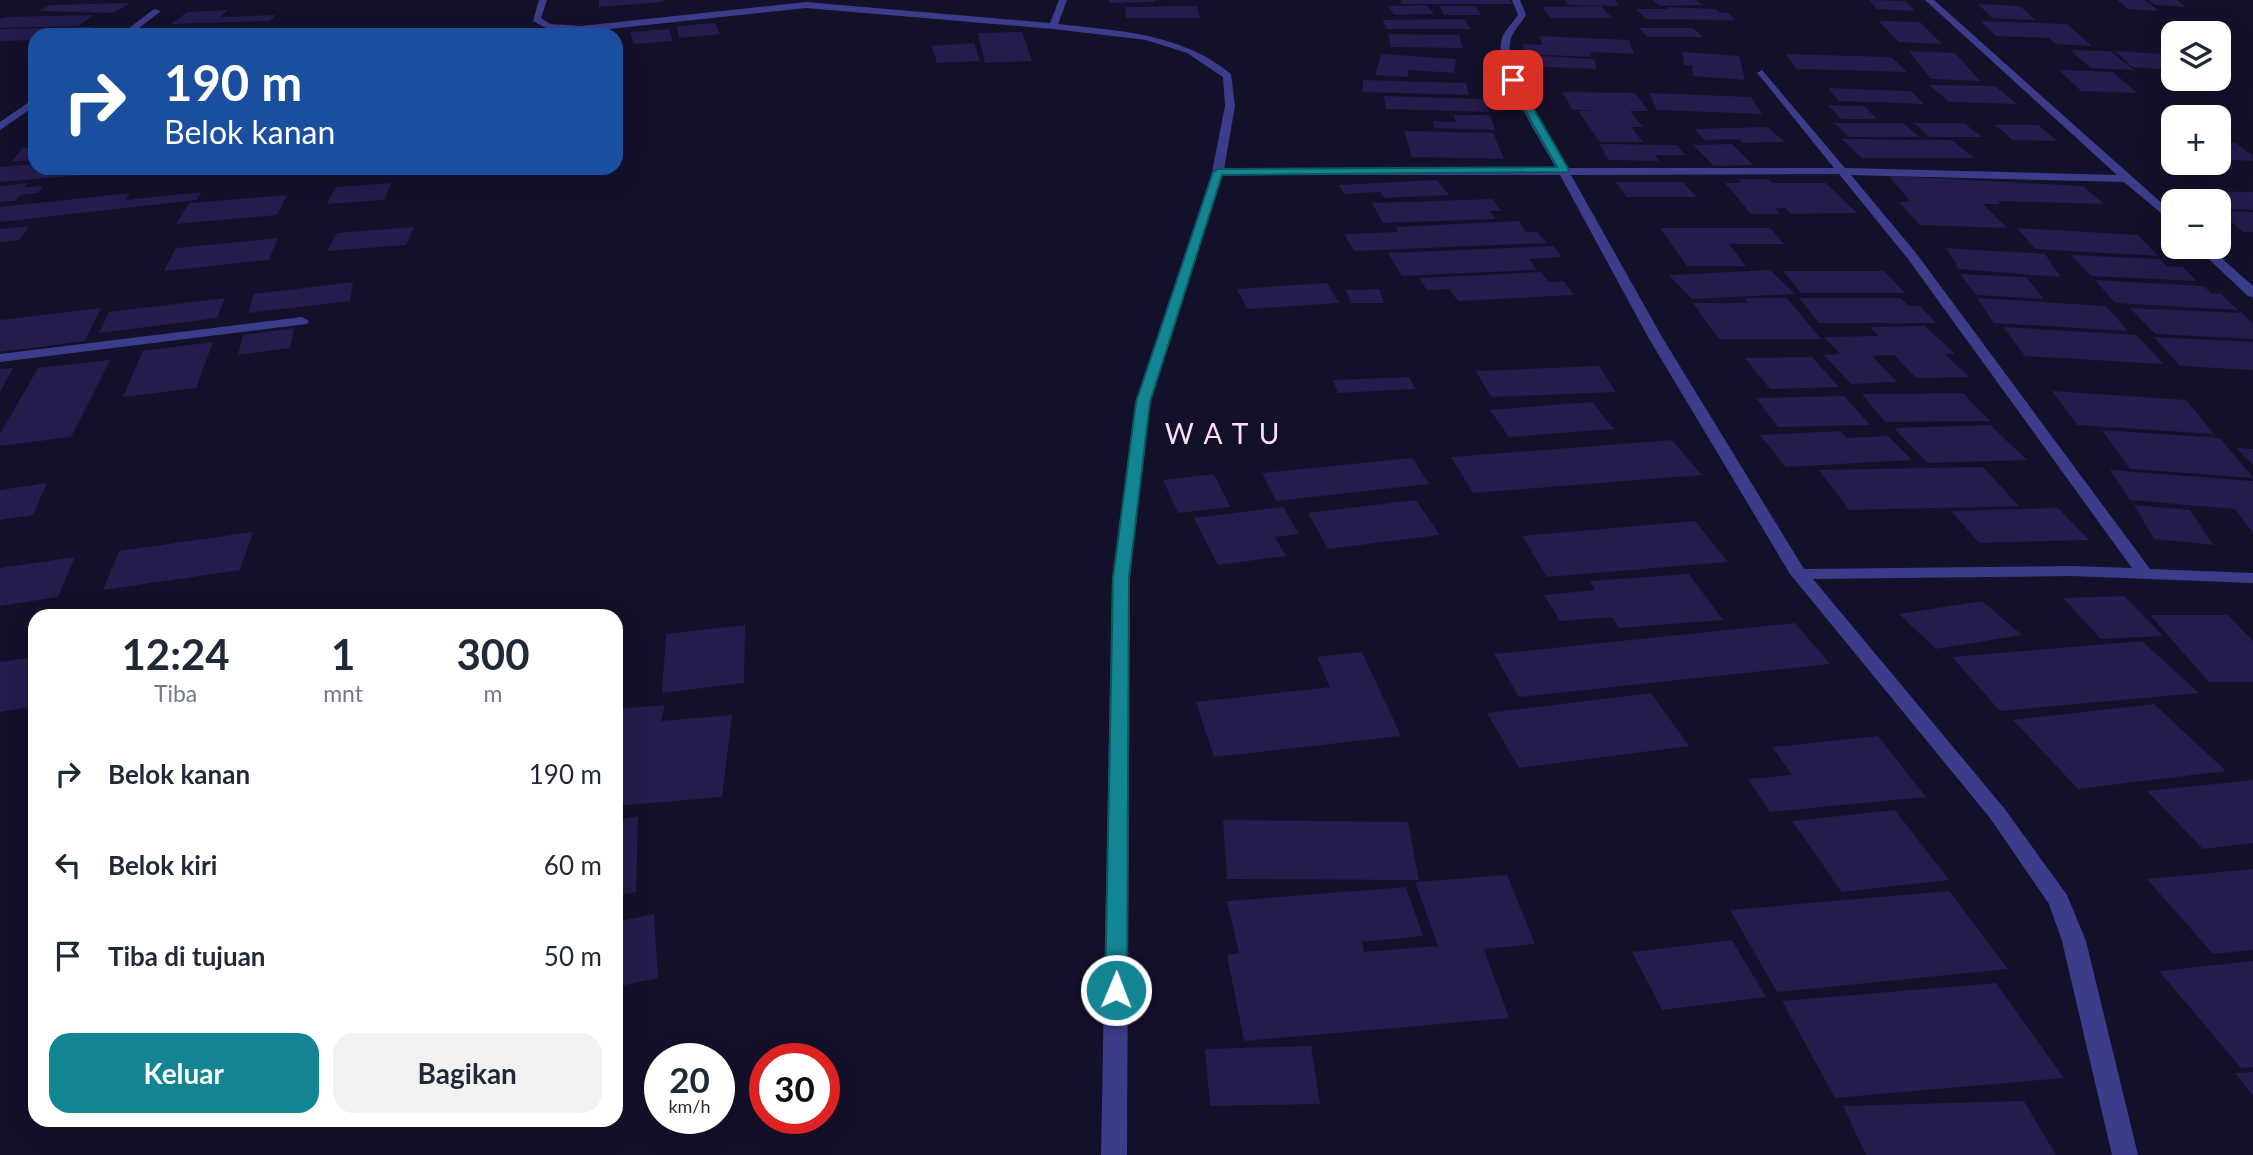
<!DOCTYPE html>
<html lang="id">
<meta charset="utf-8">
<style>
:root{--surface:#fff;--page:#f2f2f3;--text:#1f2937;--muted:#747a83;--accent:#138491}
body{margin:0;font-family:Lato,sans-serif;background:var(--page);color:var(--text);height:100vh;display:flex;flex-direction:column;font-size:26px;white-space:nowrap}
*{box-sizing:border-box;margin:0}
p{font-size:23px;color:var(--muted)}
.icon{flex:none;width:38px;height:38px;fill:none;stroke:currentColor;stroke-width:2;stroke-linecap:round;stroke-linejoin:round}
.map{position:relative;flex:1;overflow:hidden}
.panel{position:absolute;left:28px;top:609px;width:595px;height:518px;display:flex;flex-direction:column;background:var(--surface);border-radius:21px;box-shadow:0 7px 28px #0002}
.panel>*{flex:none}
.guide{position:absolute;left:28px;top:28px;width:595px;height:147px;border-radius:21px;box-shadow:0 7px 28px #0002;background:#1a4fa0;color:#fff;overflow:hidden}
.tools{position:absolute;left:2161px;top:21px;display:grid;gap:14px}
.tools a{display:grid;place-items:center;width:70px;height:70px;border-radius:14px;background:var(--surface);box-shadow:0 7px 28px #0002;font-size:35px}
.speed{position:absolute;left:644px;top:1043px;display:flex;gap:14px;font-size:35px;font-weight:700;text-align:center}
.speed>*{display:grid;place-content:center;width:91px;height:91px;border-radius:50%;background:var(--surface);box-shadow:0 7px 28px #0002;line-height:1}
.speed small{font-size:18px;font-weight:400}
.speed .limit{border:10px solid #d22;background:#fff;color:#111}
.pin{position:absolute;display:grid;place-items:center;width:60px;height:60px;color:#fff;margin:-30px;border-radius:14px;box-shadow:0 4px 10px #0006}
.me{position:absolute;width:77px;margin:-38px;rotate:1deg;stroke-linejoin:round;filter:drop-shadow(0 0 5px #0008)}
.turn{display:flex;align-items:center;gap:24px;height:147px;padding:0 21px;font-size:32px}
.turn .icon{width:91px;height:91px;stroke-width:2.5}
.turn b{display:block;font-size:49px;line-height:60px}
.eta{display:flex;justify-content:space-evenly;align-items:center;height:119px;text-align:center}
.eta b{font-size:42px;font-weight:700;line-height:49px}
.action{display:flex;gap:14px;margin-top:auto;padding:14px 21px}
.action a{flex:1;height:80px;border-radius:21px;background:var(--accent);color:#fff;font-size:28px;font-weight:700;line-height:80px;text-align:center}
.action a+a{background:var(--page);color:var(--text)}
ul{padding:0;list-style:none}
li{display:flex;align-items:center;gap:21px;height:91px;padding:0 21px}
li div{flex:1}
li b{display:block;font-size:26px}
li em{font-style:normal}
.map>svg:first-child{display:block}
.building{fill:#231c4c}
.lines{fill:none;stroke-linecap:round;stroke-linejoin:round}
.minor{fill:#3b3c8a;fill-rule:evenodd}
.route{fill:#138491;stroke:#0c565e;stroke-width:2}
.labels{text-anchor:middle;stroke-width:5;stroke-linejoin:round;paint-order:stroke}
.quarter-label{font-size:28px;letter-spacing:2px;fill:#ffdbf4;stroke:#13102a}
</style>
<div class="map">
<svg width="2253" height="1155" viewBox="0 0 2253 1155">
<rect width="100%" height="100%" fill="#13102a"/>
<g class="building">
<path d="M 599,0 L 663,0 L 664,2 L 599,7 Z"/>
<path d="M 1109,0 L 1155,0 L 1155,2 L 1109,3 Z"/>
<path d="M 1400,0 L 1509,0 L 1512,4 L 1402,4 Z"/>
<path d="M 1565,0 L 1615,0 L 1619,6 L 1568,5 Z"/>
<path d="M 1653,0 L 1696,0 L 1702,5 L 1659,6 Z"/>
<path d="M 1869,0 L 1905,1 L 1915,11 L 1877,9 Z"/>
<path d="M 2117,0 L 2145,0 L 2159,11 L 2128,9 Z"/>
<path d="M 2148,0 L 2177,0 L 2186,7 L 2155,5 Z"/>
<path d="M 130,3 L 114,13 L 39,11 L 50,5 Z"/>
<path d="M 1978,4 L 2020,6 L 2035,20 L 1992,18 Z"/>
<path d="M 1427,5 L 1434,14 L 1394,15 L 1388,6 Z"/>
<path d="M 1197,6 L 1200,18 L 1126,18 L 1125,7 Z"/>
<path d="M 1439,6 L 1476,6 L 1481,15 L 1444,15 Z"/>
<path d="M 1601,6 L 1612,18 L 1551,18 L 1542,7 Z"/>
<path d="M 1667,7 L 1716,9 L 1720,13 L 1728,13 L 1735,20 L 1646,19 L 1636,9 L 1668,9 Z"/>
<path d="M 228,10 L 220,17 L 275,15 L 270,21 L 171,24 L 187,12 Z"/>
<path d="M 94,15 L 78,26 L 0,28 L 0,19 L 4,17 Z"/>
<path d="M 1464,19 L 1471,29 L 1387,29 L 1382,20 Z"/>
<path d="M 1879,21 L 1920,22 L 1942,44 L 1899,42 Z"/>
<path d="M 1980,21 L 2067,24 L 2092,46 L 2056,44 L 2049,38 L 1996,36 Z"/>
<path d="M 715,23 L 720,34 L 679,38 L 677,26 Z"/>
<path d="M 93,27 L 81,35 L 35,35 L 35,40 L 0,41 L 0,29 Z"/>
<path d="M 1639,28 L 1693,28 L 1703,37 L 1648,37 Z"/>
<path d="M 669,29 L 673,41 L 634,44 L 630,32 Z"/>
<path d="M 1022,32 L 1032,61 L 985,63 L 978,33 Z"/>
<path d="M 1388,34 L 1459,35 L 1463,48 L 1391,47 Z"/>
<path d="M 1540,36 L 1629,40 L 1634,54 L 1590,52 L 1592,57 L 1525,54 L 1523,44 L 1542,45 Z"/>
<path d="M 974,43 L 980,61 L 937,63 L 932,46 Z"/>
<path d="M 2070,50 L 2110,51 L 2134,70 L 2091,68 Z"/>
<path d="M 1909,51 L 1955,53 L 1980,81 L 1931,79 Z"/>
<path d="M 2115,51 L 2163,54 L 2174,63 L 2174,70 L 2132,67 Z"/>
<path d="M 1682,52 L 1739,56 L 1745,80 L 1693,76 L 1692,65 L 1684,65 Z"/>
<path d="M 1381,54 L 1456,59 L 1454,73 L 1409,70 L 1408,77 L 1375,75 Z"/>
<path d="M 1785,54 L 1891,57 L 1907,72 L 1797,69 Z"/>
<path d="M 1523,55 L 1594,59 L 1597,69 L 1525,66 Z"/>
<path d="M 2059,70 L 2113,72 L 2137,93 L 2081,91 Z"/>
<path d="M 1363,80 L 1466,83 L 1469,95 L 1363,92 Z"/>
<path d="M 1929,85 L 1995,86 L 2017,104 L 1949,102 Z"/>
<path d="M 1828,88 L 1911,91 L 1924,104 L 1839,101 Z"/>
<path d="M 1562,92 L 1635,93 L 1649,111 L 1630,111 L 1643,127 L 1631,127 L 1643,142 L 1600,142 L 1578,111 L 1597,110 L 1573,110 Z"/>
<path d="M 1649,93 L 1751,97 L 1762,114 L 1657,110 Z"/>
<path d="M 1384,96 L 1485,99 L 1489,112 L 1386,109 Z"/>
<path d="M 1828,105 L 1864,106 L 1877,119 L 1841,119 Z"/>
<path d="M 1454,115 L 1490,115 L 1495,130 L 1434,128 L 1433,121 L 1456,122 Z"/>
<path d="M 1834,123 L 1903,123 L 1920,137 L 1850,137 Z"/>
<path d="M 1914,123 L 1964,123 L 1982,137 L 1930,137 Z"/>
<path d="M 1995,125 L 2038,125 L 2057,141 L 2013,140 Z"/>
<path d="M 1767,127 L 1785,142 L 1743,143 L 1739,139 L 1705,140 L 1694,129 Z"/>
<path d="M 1404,131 L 1493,133 L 1504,159 L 1412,157 Z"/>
<path d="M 1842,139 L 1952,140 L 1974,158 L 1862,158 Z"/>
<path d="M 2219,142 L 2236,143 L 2253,157 L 2253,161 L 2219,159 Z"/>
<path d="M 1599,144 L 1677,145 L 1685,155 L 1655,155 L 1659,161 L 1609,160 Z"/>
<path d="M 1732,144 L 1753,165 L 1714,166 L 1693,145 Z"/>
<path d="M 35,147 L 35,160 L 11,162 L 23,148 Z"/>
<path d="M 35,164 L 35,168 L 98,168 L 95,174 L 0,182 L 0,167 Z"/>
<path d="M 1889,176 L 2083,186 L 2104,204 L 1997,201 L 2001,204 L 1983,204 L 2007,228 L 1920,225 L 1899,202 L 1920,201 L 1910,201 Z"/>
<path d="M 1738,179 L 1768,179 L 1772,183 L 1826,183 L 1857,213 L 1791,214 L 1786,208 L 1775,208 L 1780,214 L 1751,214 L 1725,183 L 1742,183 Z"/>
<path d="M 1437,180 L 1449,195 L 1384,198 L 1380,192 L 1344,194 L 1339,185 Z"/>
<path d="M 1616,182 L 1683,182 L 1696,197 L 1627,197 Z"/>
<path d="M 29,183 L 25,187 L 43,186 L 38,193 L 20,195 L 15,201 L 0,202 L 0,186 Z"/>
<path d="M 391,183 L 384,200 L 327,204 L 336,187 Z"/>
<path d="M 2207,191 L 2253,192 L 2253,210 L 2231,209 Z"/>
<path d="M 201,192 L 197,200 L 0,222 L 0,207 L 130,193 L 126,200 Z"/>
<path d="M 287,195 L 277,215 L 176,224 L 189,203 Z"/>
<path d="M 1493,199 L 1501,211 L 1490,211 L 1496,219 L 1383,223 L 1372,203 Z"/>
<path d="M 2219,211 L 2253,212 L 2253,232 L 2243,232 Z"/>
<path d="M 1519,221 L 1526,232 L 1537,232 L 1547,243 L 1354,251 L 1344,234 L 1398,232 L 1395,227 Z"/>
<path d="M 29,226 L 20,240 L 0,242 L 0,229 Z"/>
<path d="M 414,227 L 406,245 L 327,251 L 337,233 Z"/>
<path d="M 1660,228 L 1770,228 L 1784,244 L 1729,244 L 1746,266 L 1687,266 Z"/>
<path d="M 2017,228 L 2138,235 L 2158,256 L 2035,249 Z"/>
<path d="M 278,238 L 269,260 L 164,271 L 176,248 Z"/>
<path d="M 1553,246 L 1562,257 L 1529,259 L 1537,270 L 1402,276 L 1388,253 Z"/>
<path d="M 1946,248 L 2045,254 L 2061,277 L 1959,269 Z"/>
<path d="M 2071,255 L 2160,259 L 2167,266 L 2183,267 L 2197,281 L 2091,276 Z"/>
<path d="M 1770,270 L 1795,294 L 1692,299 L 1669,275 Z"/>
<path d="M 1783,271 L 1884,271 L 1905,293 L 1801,293 Z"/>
<path d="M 1541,272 L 1549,282 L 1563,281 L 1574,295 L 1458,301 L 1449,289 L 1427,290 L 1419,278 Z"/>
<path d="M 1960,274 L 2026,277 L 2044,299 L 1976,295 Z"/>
<path d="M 2095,280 L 2204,286 L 2211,293 L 2221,294 L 2238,310 L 2115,303 Z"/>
<path d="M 353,282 L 350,301 L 248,313 L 254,294 Z"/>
<path d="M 1327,283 L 1339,303 L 1247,309 L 1237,289 Z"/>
<path d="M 1379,289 L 1384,303 L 1351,303 L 1346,290 Z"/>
<path d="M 225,298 L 217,318 L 99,333 L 109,312 Z"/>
<path d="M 1745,298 L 1787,298 L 1821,339 L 1719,339 L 1693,303 L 1748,303 Z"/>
<path d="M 1799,298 L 1901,298 L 1908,306 L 1920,306 L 1936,323 L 1819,323 Z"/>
<path d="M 1977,298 L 2106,306 L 2128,331 L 1994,323 Z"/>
<path d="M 101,308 L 85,341 L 0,352 L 0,320 Z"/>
<path d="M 2130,308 L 2242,313 L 2253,323 L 2253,339 L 2155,334 Z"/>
<path d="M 1925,326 L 1955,354 L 1945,354 L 1969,377 L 1916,378 L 1894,355 L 1872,356 L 1897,382 L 1851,384 L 1824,355 L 1840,354 L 1824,337 L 1878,336 L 1870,327 Z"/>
<path d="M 2003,327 L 2137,335 L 2163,364 L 2025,356 Z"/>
<path d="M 294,328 L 290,348 L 238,355 L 243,335 Z"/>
<path d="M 2154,337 L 2253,342 L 2253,370 L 2180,366 Z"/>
<path d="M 213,342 L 196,388 L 123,397 L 143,351 Z"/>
<path d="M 1812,357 L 1839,387 L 1770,389 L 1745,358 Z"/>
<path d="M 110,360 L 71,437 L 0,446 L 0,434 L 38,368 Z"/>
<path d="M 1599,366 L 1616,392 L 1491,397 L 1476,371 Z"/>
<path d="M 13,368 L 0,392 L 0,369 Z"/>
<path d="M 1409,377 L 1415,389 L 1338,393 L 1333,380 Z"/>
<path d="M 2052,391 L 2186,400 L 2214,434 L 2077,425 Z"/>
<path d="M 1963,393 L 1990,421 L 1885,422 L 1862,394 Z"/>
<path d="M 1844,396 L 1870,425 L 1778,427 L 1756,398 Z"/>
<path d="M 1592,402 L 1614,429 L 1509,437 L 1490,410 Z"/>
<path d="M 1990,425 L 2027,460 L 1928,463 L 1894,428 Z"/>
<path d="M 2102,430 L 2220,438 L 2253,478 L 2130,469 Z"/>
<path d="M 1841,431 L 1847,438 L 1888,436 L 1912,460 L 1786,467 L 1760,435 Z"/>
<path d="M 1672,440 L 1702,475 L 1473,493 L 1451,457 Z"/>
<path d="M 2236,448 L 2253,449 L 2253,465 Z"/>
<path d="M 1412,458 L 1429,484 L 1276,501 L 1262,473 Z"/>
<path d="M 1983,467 L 2019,506 L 1849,510 L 1819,470 Z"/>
<path d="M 2110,470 L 2253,481 L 2253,533 L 2235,509 L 2130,500 Z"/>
<path d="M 1214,474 L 1230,507 L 1178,513 L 1163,480 Z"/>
<path d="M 47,483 L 33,515 L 0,520 L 0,490 Z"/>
<path d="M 1416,500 L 1440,535 L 1328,549 L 1308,513 Z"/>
<path d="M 2134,505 L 2190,510 L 2213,545 L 2154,539 Z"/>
<path d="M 1283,507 L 1299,534 L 1275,537 L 1286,556 L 1218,565 L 1194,518 Z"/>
<path d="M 2058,508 L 2089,540 L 1979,543 L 1951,511 Z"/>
<path d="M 1695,521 L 1728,562 L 1547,577 L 1522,536 Z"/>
<path d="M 253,532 L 240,570 L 103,590 L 119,551 Z"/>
<path d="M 75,557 L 58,597 L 0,606 L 0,568 Z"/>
<path d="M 1689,574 L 1723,620 L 1619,628 L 1612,617 L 1560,621 L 1544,595 L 1595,590 L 1590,581 Z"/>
<path d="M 2124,596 L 2163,636 L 2101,639 L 2063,598 Z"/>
<path d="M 1982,601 L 2022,635 L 1936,649 L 1899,614 Z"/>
<path d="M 2150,615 L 2228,615 L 2253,641 L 2253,682 L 2209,682 Z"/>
<path d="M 1795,623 L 1830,664 L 1519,697 L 1494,654 Z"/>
<path d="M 745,625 L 744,683 L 662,693 L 666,634 Z"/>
<path d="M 2142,641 L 2199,693 L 2000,711 L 1952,657 Z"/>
<path d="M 1362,652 L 1401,736 L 1214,757 L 1196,702 L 1330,687 L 1317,657 Z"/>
<path d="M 35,657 L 35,706 L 0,712 L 0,662 Z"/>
<path d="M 1651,693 L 1689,746 L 1519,768 L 1487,713 Z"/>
<path d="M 2154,704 L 2226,771 L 2078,789 L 2013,720 Z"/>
<path d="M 665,705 L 661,721 L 732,715 L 722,797 L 616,806 L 616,709 Z"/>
<path d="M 1878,736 L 1926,797 L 1770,812 L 1748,779 L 1792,775 L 1772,747 Z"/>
<path d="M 2253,780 L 2253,843 L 2203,849 L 2147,791 Z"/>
<path d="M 1895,810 L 1949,880 L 1842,892 L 1792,821 Z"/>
<path d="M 638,816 L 636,892 L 616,896 L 616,820 Z"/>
<path d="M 1223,820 L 1408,822 L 1419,880 L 1227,879 Z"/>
<path d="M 2253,869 L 2253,950 L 2213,954 L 2147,879 Z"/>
<path d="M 1507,875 L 1535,944 L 1484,949 L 1509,1018 L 1244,1041 L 1227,955 L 1239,953 L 1227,901 L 1406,887 L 1423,936 L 1362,942 L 1364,952 L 1438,946 L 1415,882 Z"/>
<path d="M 1949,891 L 2008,969 L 1777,992 L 1730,910 Z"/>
<path d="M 654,914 L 658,978 L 616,987 L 616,922 Z"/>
<path d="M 1732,940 L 1766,997 L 1662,1010 L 1632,952 Z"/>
<path d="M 2253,961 L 2253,1067 L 2241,1068 L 2159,971 Z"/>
<path d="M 1996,983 L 2064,1078 L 1835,1098 L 1782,1001 Z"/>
<path d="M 1311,1046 L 1320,1104 L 1210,1106 L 1205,1049 Z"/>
<path d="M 2253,1072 L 2253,1096 L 2235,1073 Z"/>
<path d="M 2024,1101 L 2056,1155 L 1866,1155 L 1843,1106 Z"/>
</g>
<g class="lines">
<g class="minor">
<path d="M 539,0 L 547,0 L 541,18 L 550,24 L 581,26 L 806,2 L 1050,23 L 1059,0 L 1067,0 L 1058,24 C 1120,31 1181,33 1231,74 L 1235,106 L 1224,169 L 1556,168 C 1541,141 1496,72 1501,43 C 1502,32 1512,24 1518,15 L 1512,0 L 1520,0 L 1526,15 C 1521,24 1511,32 1510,43 C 1505,73 1552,141 1567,168 L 1834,168 L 1759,75 L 1757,73 L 1762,70 L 1845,168 L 2117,175 L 1925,0 L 1934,0 L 2174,214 L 2174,224 L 2124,182 L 1851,175 L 1916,253 L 2150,569 L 2253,573 L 2253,583 L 2071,576 L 1813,579 L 2004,808 L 2067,895 L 2086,941 L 2138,1155 L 2112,1155 L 2062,941 L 2049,904 L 1990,818 L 1790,574 L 1648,337 L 1560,175 L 1222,175 L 1150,402 L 1130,578 L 1127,1155 L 1101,1155 L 1112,578 L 1136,402 L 1212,172 L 1225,106 L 1223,77 L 1187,53 L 1146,40 L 1053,29 L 806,8 L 581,32 L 548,29 L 533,21 ZM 1839,174 L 1908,259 L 2132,568 L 2071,566 L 1804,569 L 1662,337 L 1571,175 Z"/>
<path d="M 154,9 L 161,11 L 130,35 L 120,35 Z"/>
<path d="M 35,98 L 35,106 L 0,130 L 0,122 Z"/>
<path d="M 2196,247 L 2209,247 L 2253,286 L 2253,297 L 2248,296 Z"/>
<path d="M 302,317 L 309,321 L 307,324 L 0,362 L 0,354 Z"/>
</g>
</g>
<path class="route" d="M 1513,77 L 1517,80 L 1569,170 L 1568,172 L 1222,175 L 1150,402 L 1129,578 L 1127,990 L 1124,996 L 1116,999 L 1108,996 L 1105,990 L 1113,578 L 1136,402 L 1213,172 L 1218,169 L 1557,167 L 1508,80 Z"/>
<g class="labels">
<g class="quarter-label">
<text x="1223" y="444">W A T U</text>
</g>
</g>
</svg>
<div class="tools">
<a><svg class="icon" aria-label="layers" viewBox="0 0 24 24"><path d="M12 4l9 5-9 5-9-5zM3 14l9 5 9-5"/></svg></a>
<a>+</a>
<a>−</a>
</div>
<div class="speed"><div>20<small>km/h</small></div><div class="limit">30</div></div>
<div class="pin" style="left:1513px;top:80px;background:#d93025"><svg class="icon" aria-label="arrive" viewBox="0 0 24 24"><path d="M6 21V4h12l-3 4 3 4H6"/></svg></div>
<svg class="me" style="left:1116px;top:990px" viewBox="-20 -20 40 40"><circle r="17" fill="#138491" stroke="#fff" stroke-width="3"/><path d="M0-11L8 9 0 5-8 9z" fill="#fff"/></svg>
<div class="guide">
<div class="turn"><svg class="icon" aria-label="right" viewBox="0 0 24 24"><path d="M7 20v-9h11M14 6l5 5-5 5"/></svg><div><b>190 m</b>Belok kanan</div></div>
</div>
<section class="panel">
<div class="eta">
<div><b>12:24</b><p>Tiba</p></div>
<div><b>1</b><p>mnt</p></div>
<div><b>300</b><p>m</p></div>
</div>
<ul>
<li><svg class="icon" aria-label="right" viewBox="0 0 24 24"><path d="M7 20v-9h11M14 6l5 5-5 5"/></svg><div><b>Belok kanan</b></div><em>190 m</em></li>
<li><svg class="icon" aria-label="left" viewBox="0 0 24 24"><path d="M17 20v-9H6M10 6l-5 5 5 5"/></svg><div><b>Belok kiri</b></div><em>60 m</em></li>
<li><svg class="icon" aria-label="arrive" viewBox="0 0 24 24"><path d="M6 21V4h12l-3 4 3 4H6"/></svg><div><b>Tiba di tujuan</b></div><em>50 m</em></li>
</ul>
<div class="action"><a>Keluar</a><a>Bagikan</a></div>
</section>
</div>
